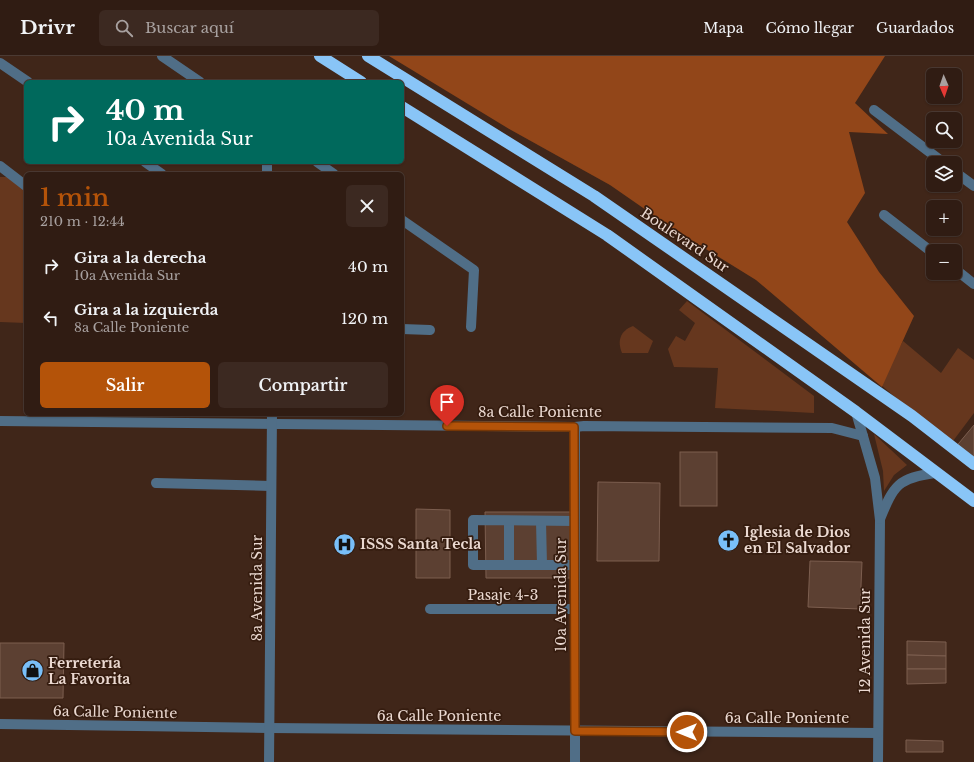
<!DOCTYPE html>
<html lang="es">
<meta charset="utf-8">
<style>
:root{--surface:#301c13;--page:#3c2921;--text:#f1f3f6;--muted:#a8a1a0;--line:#4b3a33;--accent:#b45309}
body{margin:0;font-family:"Libre Baskerville",serif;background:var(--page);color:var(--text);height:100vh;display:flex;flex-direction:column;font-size:15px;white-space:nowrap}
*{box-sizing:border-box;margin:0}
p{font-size:13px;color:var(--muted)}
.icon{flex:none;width:22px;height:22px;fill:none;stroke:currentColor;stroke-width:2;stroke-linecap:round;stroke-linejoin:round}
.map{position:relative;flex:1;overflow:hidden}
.sheet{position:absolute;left:24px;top:116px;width:380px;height:244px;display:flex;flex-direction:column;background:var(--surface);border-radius:6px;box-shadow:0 1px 3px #0004,0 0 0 1px var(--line)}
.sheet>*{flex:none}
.top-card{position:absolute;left:24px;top:24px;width:380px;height:84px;border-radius:6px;box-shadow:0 1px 3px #0004,0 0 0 1px var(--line);background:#00695c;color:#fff;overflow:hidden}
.needle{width:26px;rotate:178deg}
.buttons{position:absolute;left:926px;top:12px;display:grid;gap:8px}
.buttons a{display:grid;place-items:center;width:36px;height:36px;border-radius:6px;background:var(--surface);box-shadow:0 1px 3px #0004,0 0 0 1px var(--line);font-size:20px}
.pin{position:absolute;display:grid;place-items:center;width:34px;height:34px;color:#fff;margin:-41px -17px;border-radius:50% 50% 50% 0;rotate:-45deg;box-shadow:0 0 4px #0007}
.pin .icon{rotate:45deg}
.me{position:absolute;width:44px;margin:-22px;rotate:270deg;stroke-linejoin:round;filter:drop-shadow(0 0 3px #0008)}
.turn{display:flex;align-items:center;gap:14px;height:84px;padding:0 16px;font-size:18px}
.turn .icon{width:52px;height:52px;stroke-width:2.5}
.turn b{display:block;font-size:28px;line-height:34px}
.round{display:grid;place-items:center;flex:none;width:42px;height:42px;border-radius:6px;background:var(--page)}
.overview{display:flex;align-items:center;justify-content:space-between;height:68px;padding:0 16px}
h1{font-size:24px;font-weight:600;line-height:30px;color:var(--accent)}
.action{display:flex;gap:8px;margin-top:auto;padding:8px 16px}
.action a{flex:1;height:46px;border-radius:6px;background:var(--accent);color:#fff;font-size:16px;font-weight:600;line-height:46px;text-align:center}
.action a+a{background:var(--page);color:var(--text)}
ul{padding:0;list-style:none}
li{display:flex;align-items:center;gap:12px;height:52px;padding:0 16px}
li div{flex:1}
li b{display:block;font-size:15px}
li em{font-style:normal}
header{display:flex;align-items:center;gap:24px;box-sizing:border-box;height:56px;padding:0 20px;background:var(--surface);border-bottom:1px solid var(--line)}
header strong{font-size:19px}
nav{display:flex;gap:22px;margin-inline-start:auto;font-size:14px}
.search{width:280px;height:36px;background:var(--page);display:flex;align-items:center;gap:10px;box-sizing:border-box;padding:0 14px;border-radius:6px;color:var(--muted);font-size:15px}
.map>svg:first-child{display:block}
.green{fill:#66371e}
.forest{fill:#924619}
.building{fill:#5c4032;stroke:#7c5e4f}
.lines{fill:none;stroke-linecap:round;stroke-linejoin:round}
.minor{stroke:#506e87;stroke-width:10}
.highway{stroke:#89c5f7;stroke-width:12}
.route-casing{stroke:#753606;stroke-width:10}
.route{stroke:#b45309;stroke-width:7}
.labels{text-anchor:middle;stroke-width:3.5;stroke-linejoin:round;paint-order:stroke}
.street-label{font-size:14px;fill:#ebd9d1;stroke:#351c0f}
.poi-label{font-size:14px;font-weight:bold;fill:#ebd9d1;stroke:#351c0f;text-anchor:start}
</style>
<header>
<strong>Drivr</strong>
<div class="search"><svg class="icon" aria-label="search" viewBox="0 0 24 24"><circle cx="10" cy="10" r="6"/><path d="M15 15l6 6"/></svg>Buscar aquí</div>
<nav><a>Mapa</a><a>Cómo llegar</a><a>Guardados</a></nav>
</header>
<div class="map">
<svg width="974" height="706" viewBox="0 0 974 706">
<rect width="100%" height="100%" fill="#402619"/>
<g class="green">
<path d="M 0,121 L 7,121 L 26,134 L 26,267 L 0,266 Z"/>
<path d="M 687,245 L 814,340 L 814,357 L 715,352 L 718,312 L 674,311 L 668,293 L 676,280 L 685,285 L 695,267 L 679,254 Z"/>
<path d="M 633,270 L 653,285 L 648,297 L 622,297 C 617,285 620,275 633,270 Z"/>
<path d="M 903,285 L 941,317 L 958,292 L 974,304 L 974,357 L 950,389 L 880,328 Z"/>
<path d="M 874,378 L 907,409 L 894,419 L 884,435 L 883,415 Z"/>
</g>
<path class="forest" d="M 389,0 L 885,0 L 855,47 L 888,78 L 849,76 L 865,137 L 847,166 L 879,216 L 914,260 L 882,331 L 756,224 L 672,172 L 610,129 L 511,74 Z"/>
<g class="building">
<path d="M 974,369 L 974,408 L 954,393 Z"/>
<rect x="680" y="396" width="37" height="54"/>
<path d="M 598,426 L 660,427 L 659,505 L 597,505 Z"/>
<path d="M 416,453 L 450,454 L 450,522 L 416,522 Z"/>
<path d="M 485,456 L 571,456 L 571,522 L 486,522 Z"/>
<path d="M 810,505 L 862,506 L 860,553 L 808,551 Z"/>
<path d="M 907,585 L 946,586 L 946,600 L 907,599 Z"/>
<path d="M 0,587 L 64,587 L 63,642 L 0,642 Z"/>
<path d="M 907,599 L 946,600 L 946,613 L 907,613 Z"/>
<path d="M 907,613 L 946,613 L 946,627 L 907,628 Z"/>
<path d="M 906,684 L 943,685 L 943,696 L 906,696 Z"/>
</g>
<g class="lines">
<g class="minor">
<path d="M 162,0 L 200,26"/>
<path d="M 0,7 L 28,26"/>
<path d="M 874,54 L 944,107"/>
<path d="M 145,106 L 162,118"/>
<path d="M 267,106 L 267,118"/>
<path d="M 317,106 L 334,118"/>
<path d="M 0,110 L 26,130"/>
<path d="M 955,116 L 974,130"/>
<path d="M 884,159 L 933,197"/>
<path d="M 402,164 L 474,214 L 471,271"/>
<path d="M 955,213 L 974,228"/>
<path d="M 402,273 L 430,274"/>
<path d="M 856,356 L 875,422 L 880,464 L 878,706"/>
<path d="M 0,365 L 575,371 L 584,370 L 832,372 L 863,380"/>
<path d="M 575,371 L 575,706"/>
<path d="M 156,427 L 271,430"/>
<path d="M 880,463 C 894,429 898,422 935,417"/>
<path d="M 509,465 L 509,509"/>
<path d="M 541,465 L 542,509"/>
<path d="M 575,465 L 473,464 L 473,509 L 575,509"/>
<path d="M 430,553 L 575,553"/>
<path d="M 0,668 L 269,672 L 878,677"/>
<path d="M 269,706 L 272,358"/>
</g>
<g class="highway">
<path d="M 320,0 L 361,26"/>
<path d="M 368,0 L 594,140 L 912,360 L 974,408"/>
<path d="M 402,51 L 607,179 L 856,356 L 974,445"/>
</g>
</g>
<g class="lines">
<defs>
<path id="route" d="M 447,370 L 574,371 L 575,675 L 687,676"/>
</defs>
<use href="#route" class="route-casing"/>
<use href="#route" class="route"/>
</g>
<defs>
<symbol id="church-disc" viewBox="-11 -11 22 22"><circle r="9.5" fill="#79bff8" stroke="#351c0f"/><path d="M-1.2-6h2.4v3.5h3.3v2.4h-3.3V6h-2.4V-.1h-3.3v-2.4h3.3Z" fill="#111"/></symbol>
<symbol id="hospital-disc" viewBox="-11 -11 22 22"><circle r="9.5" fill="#79bff8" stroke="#351c0f"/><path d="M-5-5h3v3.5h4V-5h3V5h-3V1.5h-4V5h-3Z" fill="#111"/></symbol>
<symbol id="shop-disc" viewBox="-11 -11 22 22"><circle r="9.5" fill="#79bff8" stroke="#351c0f"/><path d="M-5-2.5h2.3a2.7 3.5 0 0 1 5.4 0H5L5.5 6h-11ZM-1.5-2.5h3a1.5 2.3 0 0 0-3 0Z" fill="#111"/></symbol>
</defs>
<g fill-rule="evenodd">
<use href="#church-disc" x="716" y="472" width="25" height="25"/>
<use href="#hospital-disc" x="332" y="476" width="25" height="25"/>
<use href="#shop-disc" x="20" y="602" width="25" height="25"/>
</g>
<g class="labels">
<g class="street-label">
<text transform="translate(685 184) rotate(34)" y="5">Boulevard Sur</text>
<text x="540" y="361">8a Calle Poniente</text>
<text transform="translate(257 532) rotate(-90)" y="5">8a Avenida Sur</text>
<text x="503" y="544">Pasaje 4-3</text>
<text transform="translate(561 539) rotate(-90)" y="5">10a Avenida Sur</text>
<text transform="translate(865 585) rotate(-90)" y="5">12 Avenida Sur</text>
<text transform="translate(115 656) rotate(1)" y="5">6a Calle Poniente</text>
<text x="439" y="665">6a Calle Poniente</text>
<text x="787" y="667">6a Calle Poniente</text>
</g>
<g class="poi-label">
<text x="744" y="481">Iglesia de Dios<tspan x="744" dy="16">en El Salvador</tspan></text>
<text x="360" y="493">ISSS Santa Tecla</text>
<text x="48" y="612">Ferretería<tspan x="48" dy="16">La Favorita</tspan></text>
</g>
</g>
</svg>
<div class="buttons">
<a><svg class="needle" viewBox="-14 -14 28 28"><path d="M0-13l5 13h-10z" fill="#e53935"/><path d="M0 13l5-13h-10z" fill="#a8a1a0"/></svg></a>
<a><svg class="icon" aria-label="search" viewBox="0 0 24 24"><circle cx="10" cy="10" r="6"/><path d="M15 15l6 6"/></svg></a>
<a><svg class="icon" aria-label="layers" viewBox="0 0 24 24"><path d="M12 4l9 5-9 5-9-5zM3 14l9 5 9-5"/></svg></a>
<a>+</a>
<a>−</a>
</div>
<div class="pin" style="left:447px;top:370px;background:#d93025"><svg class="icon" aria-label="arrive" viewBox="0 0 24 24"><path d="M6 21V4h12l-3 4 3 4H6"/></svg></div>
<svg class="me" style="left:687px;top:676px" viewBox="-20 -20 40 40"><circle r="17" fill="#b45309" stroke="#fff" stroke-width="3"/><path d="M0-11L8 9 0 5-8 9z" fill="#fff"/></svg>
<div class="top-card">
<div class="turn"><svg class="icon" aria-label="right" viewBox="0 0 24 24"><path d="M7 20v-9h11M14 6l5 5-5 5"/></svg><div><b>40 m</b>10a Avenida Sur</div></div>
</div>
<section class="sheet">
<div class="overview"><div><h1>1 min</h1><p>210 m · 12:44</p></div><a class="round"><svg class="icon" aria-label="close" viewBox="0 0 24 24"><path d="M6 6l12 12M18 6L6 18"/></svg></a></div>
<ul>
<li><svg class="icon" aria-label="right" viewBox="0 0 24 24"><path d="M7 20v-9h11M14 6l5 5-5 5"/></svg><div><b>Gira a la derecha</b><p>10a Avenida Sur</p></div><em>40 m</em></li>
<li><svg class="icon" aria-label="left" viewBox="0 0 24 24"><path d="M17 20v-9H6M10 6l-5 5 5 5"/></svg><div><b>Gira a la izquierda</b><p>8a Calle Poniente</p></div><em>120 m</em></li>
</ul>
<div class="action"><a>Salir</a><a>Compartir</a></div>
</section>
</div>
